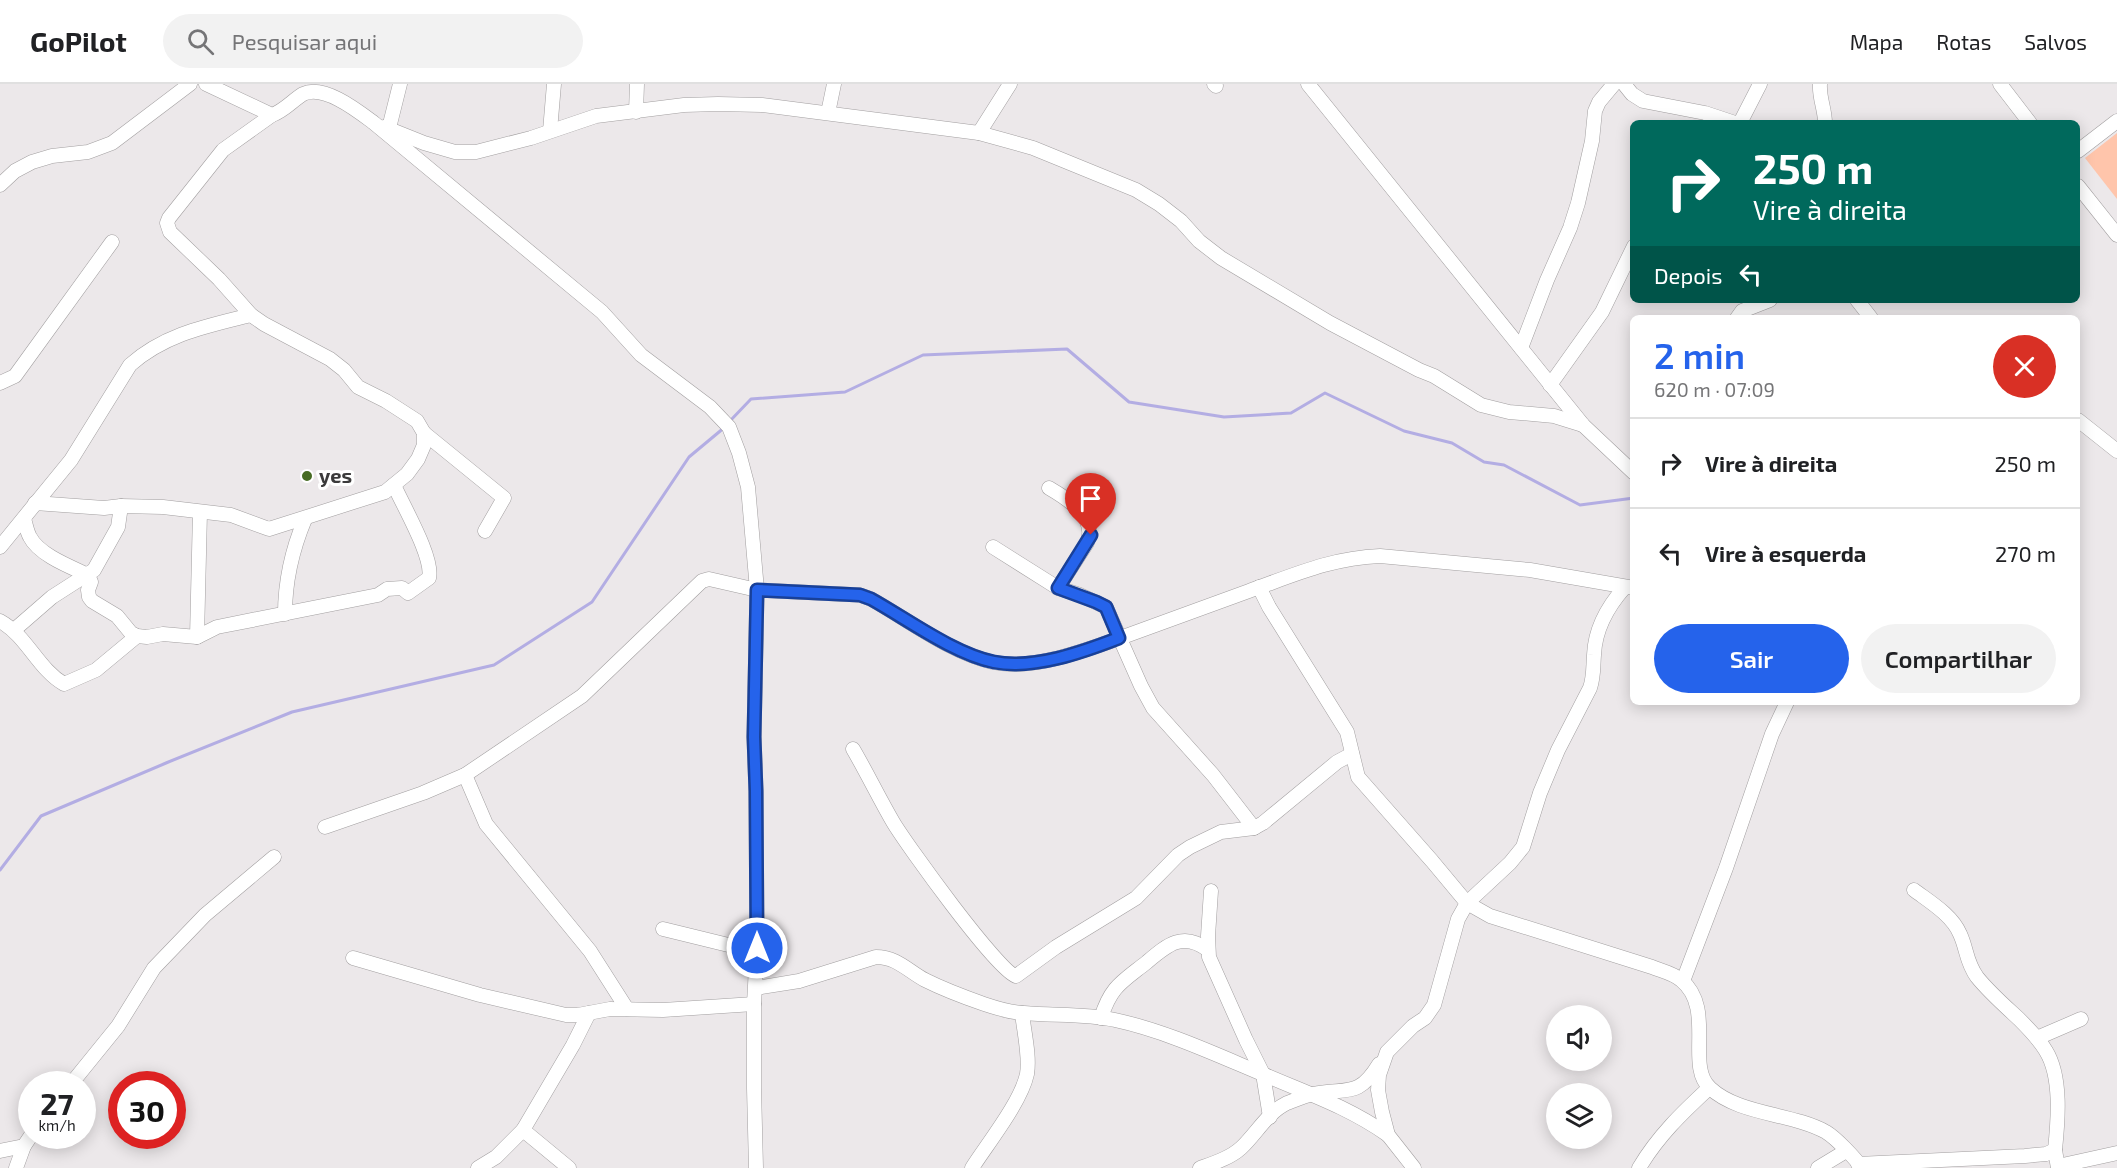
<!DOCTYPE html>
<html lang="pt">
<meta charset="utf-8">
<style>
:root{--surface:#fff;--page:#f2f2f2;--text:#202124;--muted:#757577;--line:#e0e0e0;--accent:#2563eb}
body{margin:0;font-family:"Exo 2",sans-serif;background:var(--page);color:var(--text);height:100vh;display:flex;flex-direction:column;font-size:22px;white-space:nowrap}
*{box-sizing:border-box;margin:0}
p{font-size:20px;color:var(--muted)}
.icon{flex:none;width:33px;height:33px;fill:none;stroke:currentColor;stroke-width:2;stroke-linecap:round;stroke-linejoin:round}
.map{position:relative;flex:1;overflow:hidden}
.drawer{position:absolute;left:1630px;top:231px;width:450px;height:390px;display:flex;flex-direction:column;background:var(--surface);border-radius:9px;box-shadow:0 3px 15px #0003}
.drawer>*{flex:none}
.guide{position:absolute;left:1630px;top:36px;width:450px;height:183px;border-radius:9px;box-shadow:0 3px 15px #0003;background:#00695c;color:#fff;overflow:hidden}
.buttons{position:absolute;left:1546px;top:921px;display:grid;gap:12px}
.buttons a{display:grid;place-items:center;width:66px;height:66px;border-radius:50%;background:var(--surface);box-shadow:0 3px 15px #0003;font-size:30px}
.speed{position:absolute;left:18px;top:987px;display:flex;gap:12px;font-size:30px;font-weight:700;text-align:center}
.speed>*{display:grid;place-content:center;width:78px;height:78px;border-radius:50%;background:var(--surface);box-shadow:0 3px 15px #0003;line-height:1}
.speed small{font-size:15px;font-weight:400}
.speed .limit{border:9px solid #d22;background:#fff;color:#111}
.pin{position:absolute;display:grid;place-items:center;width:51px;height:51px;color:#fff;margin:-62px -26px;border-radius:50% 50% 50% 0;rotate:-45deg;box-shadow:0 0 6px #0007}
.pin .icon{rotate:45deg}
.me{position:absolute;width:66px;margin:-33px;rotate:0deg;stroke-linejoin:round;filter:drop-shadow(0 0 4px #0008)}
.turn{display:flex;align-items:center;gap:21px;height:126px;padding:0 24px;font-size:27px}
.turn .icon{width:78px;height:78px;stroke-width:2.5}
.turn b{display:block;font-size:42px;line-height:51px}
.then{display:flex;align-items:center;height:57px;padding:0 24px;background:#0003;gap:12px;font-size:22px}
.round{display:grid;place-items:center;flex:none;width:63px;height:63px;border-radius:32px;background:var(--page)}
.head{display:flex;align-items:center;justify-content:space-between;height:102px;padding:0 24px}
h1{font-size:36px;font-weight:600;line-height:45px;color:var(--accent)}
.action{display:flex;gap:12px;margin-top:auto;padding:12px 24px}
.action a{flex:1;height:69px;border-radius:36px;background:var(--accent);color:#fff;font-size:24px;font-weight:600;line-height:69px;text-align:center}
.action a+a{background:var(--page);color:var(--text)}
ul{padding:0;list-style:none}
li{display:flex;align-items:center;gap:18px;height:90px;padding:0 24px;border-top:2px solid var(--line)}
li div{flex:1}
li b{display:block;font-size:22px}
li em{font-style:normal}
header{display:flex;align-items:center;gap:36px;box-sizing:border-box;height:84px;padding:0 30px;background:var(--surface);border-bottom:2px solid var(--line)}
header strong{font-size:28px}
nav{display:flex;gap:33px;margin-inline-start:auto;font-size:21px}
.search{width:420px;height:54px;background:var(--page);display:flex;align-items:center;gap:15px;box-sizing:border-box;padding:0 21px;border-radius:33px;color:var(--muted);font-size:22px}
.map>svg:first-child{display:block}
.green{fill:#ffc5ab}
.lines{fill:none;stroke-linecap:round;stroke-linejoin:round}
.stream{stroke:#b3ade3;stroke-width:3}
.minor-casing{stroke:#a29fa0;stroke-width:15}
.minor{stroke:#fff;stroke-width:14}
.route-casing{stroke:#184099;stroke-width:15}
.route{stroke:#2563eb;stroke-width:10}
.poi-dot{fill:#476b23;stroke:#fff;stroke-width:2}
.labels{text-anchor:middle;stroke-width:6;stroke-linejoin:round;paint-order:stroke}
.poi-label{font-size:20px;font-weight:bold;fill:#3b3a3b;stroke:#fff;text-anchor:start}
</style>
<header>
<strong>GoPilot</strong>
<div class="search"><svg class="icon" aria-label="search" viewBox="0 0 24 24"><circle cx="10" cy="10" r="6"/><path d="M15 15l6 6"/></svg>Pesquisar aqui</div>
<nav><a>Mapa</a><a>Rotas</a><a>Salvos</a></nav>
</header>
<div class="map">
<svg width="2117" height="1084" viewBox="0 0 2117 1084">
<rect width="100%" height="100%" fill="#ece8ea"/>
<path class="green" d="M 2117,49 L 2117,115 L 2085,74 Z"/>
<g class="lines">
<g class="stream">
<path d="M 729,338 L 751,315 L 845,308 L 923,271 L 1067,265 L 1129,318 L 1224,333 L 1291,329 L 1325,309 L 1404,347 L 1452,359 L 1484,378 L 1504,381 L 1580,421 L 1634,414"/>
<path d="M 0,786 L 41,732 L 166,679 L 292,628 L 494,581 L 592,518 L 689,373 L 725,343"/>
</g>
<defs>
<g id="minor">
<path d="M 206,0 L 272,31 C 284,27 293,16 303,10 C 324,0 358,27 374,39 L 602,228 L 641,271 L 710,323 L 729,343 L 739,369 L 748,403 L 757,506 L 754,653 L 756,707 L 757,864 L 754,920 L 754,1004 L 756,1084"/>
<path d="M 1214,0 L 1216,2"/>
<path d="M 1308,0 L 1583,341 L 1634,389"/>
<path d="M 1624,0 L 1632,10 L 1643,17 L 1705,29 L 1735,39"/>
<path d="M 1820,0 C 1819,14 1825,25 1825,39"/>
<path d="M 2000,0 L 2030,39"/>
<path d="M 636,28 L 637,0"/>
<path d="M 828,29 L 834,0"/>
<path d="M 1740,39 L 1760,0"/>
<path d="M 384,43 L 424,59 L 455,68 L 476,68 L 531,54 L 596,32 L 684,21 L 718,20 L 762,21 L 979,49 L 1033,64 L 1136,106 L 1159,120 L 1181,137 L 1199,157 L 1221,174 L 1330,239 L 1419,286 L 1434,292 L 1481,321 L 1509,328 L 1554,332 L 1583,341"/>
<path d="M 389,44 L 400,0"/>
<path d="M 550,47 L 554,0"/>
<path d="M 979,49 L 1010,0"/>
<path d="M 2078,67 L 2117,37"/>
<path d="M 0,101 L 15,87 L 32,78 L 52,72 L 88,68 L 112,59 L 190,0"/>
<path d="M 2078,102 L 2117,151"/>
<path d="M 1857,216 L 1871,234"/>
<path d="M 1737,234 L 1742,227 L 1770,216"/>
<path d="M 1521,264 L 1547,196 L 1570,144 L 1578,119 L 1592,57 L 1595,27 L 1599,18 L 1614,0"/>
<path d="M 0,299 L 15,292 L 112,158"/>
<path d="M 1550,301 L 1602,228 L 1634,162"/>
<path d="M 2078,336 L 2117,367"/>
<path d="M 424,349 L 504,414 L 485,447"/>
<path d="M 1049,404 C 1068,415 1098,434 1087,459 L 1058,504"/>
<path d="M 35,419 L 104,424 L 121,422 L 163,423 L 231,431 L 269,445 L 385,408 L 407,390 L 418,375 L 424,361 L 424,349 L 417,337 L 386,317 L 358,303 L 344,286 L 330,275 L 264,240 L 251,231 L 219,195 L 170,148 L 167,139 L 169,134 L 223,66 L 272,31"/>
<path d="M 24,435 C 26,441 27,448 30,453 C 39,471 71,483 88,491 L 91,498 L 88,506 L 89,513 L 92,517 L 117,532 L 131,549 L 137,552 L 147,553 L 163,550 L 197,553 L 217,543 L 378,511 L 387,505 L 402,504 L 408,509 L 429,494 C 434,474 403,422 394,401"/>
<path d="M 0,463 L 71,376 L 130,281 C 165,250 207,242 251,231"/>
<path d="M 993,463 L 1058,504 L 1080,511 L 1106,523 L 1141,602 L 1153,624 L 1213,691 L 1254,744"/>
<path d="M 1259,503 L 1269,523 L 1347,648 L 1358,693 L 1432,777 L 1467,819 L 1490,832 L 1652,883 C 1662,887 1673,889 1681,896 C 1716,924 1685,982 1710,1004 C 1739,1031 1792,1029 1826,1048 C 1836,1054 1855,1074 1862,1084"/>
<path d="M 285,530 C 285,497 292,466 305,435"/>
<path d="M 0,537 C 27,552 38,585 64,600 L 96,586 L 137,552"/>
<path d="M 14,546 L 52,513 L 94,486 L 118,443 L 121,422"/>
<path d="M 197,553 L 200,428"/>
<path d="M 853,665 C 867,689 879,714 893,738 C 906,760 999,889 1016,892 L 1056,863 L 1136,814 L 1178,771 L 1190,763 L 1221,748 L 1254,744 L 1263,739 L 1337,678 L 1352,670"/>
<path d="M 465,691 L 486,740 L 590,867 L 627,925"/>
<path d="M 325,743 L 423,709 L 465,691 L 582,612 L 702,497 L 709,495 L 757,506 L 860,511 L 871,515 C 910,537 948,567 992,578 C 1032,587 1083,567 1120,554 C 1163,538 1206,523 1249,507 C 1294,491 1331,474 1380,472 L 1530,486 L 1634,504"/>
<path d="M 1914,806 C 1930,818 1952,831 1960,850 C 1967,865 1966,878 1977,893 C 1989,908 2005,922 2019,935 C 2029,945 2039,955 2046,967 C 2062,993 2058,1037 2055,1066"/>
<path d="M 1211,807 L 1208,852 L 1209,873 L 1246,956 L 1263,990 L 1270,1033"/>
<path d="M 663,845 L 757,868"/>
<path d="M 353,874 L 480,911 L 566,931 L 578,931 L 610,925 L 663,926 L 754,920"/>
<path d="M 1683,897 L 1726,784 L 1772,650 L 1787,618"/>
<path d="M 756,904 L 799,897 L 876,873 C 897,873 908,887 925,896 C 943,905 964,913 984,920 C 996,924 1011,929 1024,929 C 1054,932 1085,929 1115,936 C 1166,947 1217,971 1265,991 C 1309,1010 1348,1023 1388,1051"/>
<path d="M 1101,934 C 1111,902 1122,898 1147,878 C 1167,861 1183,847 1208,866"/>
<path d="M 2037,954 L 2081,935"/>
<path d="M 71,1000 L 118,942 L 154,884 L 205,831 L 274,773"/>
<path d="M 523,1046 L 569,1084"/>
<path d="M 0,1067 L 24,1062"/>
<path d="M 1858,1080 L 2025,1072 L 2046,1070 L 2055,1066 L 2058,1084"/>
<path d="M 2058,1082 L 2117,1069"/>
<path d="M 16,1084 L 24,1062 L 32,1050"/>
<path d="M 478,1084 L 496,1073 L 523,1046 L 573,961 L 589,929"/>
<path d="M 972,1084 C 988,1059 1021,1018 1027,990 C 1030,972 1024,948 1022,929"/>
<path d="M 1200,1084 C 1214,1079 1230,1074 1241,1064 C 1256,1050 1268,1028 1287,1019 C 1295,1016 1305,1012 1313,1010 C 1346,1003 1358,1015 1379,980"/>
<path d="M 1414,1084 L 1388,1051 L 1382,1028 L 1378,1006 L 1379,991 L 1387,968 L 1413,942 L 1425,934 L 1434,921 L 1458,835 L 1467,819 L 1510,779 L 1523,763 L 1540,709 L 1558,666 L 1590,604 C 1594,592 1593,583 1594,571 C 1595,545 1608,522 1625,503"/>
<path d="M 1639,1084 C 1658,1052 1682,1029 1709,1004"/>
<path d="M 1818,1084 L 1846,1067"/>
</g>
</defs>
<use href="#minor" class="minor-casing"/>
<use href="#minor" class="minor"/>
</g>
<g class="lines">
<defs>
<path id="route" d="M 757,864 L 756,707 L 754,653 L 757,506 L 860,511 L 871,515 C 907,535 954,570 994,578 C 1033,586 1083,568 1119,554 L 1106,523 L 1096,518 L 1058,504 L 1091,451"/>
</defs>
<use href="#route" class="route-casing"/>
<use href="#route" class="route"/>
</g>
<circle class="poi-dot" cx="307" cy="392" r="6"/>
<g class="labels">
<g class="poi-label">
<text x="319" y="399">yes</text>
</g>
</g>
</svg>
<div class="buttons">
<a><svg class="icon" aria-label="sound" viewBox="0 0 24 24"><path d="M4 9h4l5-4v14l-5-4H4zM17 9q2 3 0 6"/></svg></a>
<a><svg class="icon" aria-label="layers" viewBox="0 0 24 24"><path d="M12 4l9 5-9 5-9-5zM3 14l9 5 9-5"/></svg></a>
</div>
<div class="speed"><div>27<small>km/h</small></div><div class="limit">30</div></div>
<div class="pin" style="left:1091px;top:451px;background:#d93025"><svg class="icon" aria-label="arrive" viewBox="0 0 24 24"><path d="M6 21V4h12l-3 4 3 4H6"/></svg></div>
<svg class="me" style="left:757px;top:864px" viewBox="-20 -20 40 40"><circle r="17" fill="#2563eb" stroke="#fff" stroke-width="3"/><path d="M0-11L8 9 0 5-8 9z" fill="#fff"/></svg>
<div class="guide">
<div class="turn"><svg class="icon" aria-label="right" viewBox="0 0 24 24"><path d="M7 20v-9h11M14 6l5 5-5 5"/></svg><div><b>250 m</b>Vire à direita</div></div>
<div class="then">Depois<svg class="icon" aria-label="left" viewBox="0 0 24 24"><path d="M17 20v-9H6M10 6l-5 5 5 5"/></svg></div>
</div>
<section class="drawer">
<div class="head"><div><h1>2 min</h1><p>620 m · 07:09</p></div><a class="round" style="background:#d93025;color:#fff"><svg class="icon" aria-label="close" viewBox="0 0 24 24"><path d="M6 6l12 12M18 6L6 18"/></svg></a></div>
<ul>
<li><svg class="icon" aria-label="right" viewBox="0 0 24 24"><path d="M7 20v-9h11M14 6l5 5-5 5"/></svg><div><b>Vire à direita</b></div><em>250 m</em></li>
<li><svg class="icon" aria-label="left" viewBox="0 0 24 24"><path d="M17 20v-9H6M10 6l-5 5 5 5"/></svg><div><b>Vire à esquerda</b></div><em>270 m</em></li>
</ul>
<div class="action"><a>Sair</a><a>Compartilhar</a></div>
</section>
</div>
